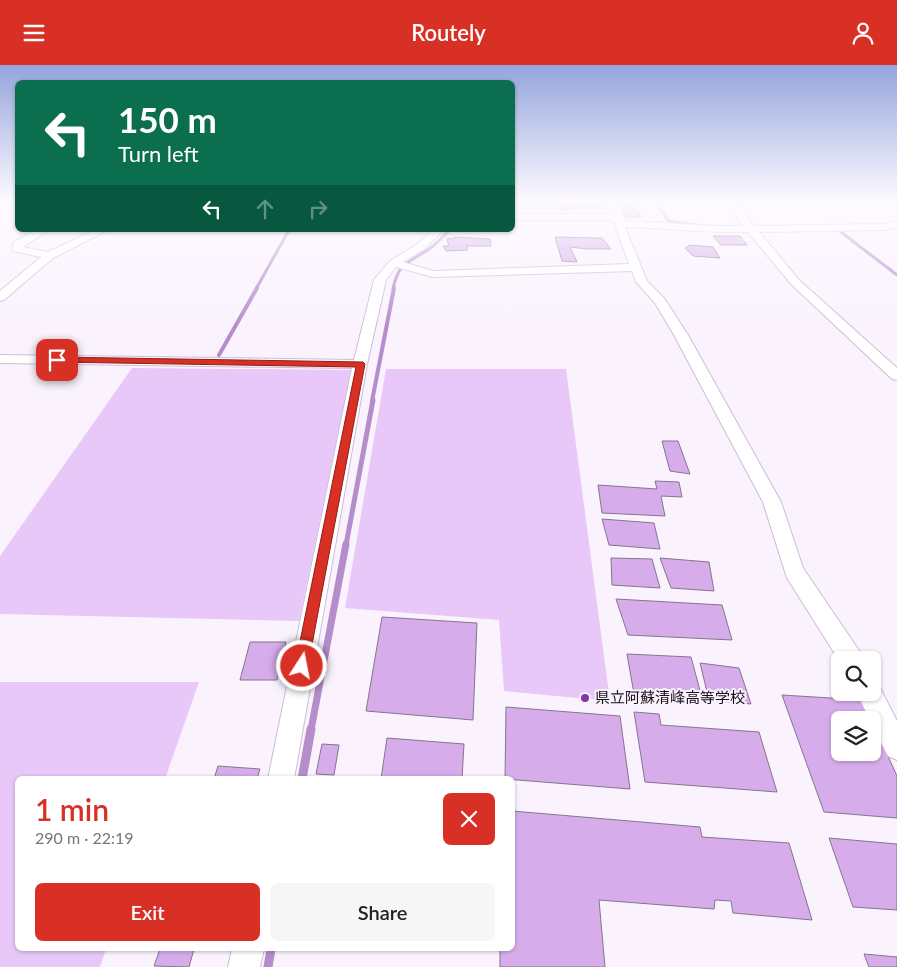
<!DOCTYPE html>
<meta charset="utf-8">
<style>
:root{--surface:#fff;--page:#f6f6f6;--text:#222;--muted:#767676;--accent:#d93025}
body{margin:0;font-family:Lato,"Noto Sans JP",sans-serif;background:var(--page);color:var(--text);height:100vh;display:flex;flex-direction:column;font-size:19px;white-space:nowrap}
*{box-sizing:border-box;margin:0}
p{font-size:16px;color:var(--muted)}
.icon{flex:none;width:28px;height:28px;fill:none;stroke:currentColor;stroke-width:2;stroke-linecap:round;stroke-linejoin:round}
.map{position:relative;flex:1;overflow:hidden}
.drawer{position:absolute;left:15px;top:711px;width:500px;height:175px;display:flex;flex-direction:column;background:var(--surface);border-radius:8px;box-shadow:0 1px 4px #0004}
.drawer>*{flex:none}
.top-card{position:absolute;left:15px;top:15px;width:500px;height:152px;border-radius:8px;box-shadow:0 1px 4px #0004;background:#0b6e4f;color:#fff;overflow:hidden}
.controls{position:absolute;left:831px;top:586px;display:grid;gap:10px}
.controls a{display:grid;place-items:center;width:50px;height:50px;border-radius:8px;background:var(--surface);box-shadow:0 1px 4px #0004;font-size:25px}
.pin{position:absolute;display:grid;place-items:center;width:42px;height:42px;color:#fff;margin:-21px;border-radius:10px;box-shadow:0 2px 8px #0006}
.me{position:absolute;width:55px;margin:-28px;rotate:11deg;stroke-linejoin:round;filter:drop-shadow(0 0 4px #0008)}
.turn{display:flex;align-items:center;gap:18px;height:105px;padding:0 20px;font-size:22px}
.turn .icon{width:65px;height:65px;stroke-width:2.5}
.turn b{display:block;font-size:35px;line-height:42px}
.lanes{display:flex;align-items:center;height:48px;padding:0 20px;background:#0003;justify-content:center;gap:25px;direction:ltr}
.lanes .off{opacity:.35}
.round{display:grid;place-items:center;flex:none;width:52px;height:52px;border-radius:8px;background:var(--page)}
.overview{display:flex;align-items:center;justify-content:space-between;height:85px;padding:0 20px}
h1{font-size:30px;font-weight:600;line-height:38px;color:var(--accent)}
.button{display:flex;gap:10px;margin-top:auto;padding:10px 20px}
.button a{flex:1;height:58px;border-radius:8px;background:var(--accent);color:#fff;font-size:20px;font-weight:600;line-height:58px;text-align:center}
.button a+a{background:var(--page);color:var(--text)}
header{display:flex;justify-content:space-between;align-items:center;height:65px;padding:0 20px;background:var(--accent);color:#fff;font-size:22px;font-weight:600}
.map>svg:first-child{display:block}
.green{fill:#e8c8f8}
.lines{fill:none;stroke-linecap:round;stroke-linejoin:round}
.stream-far4{stroke:#b68dcb;stroke-width:3}
.stream-far3{stroke:#b68dcb;stroke-width:4}
.stream-far2{stroke:#b68dcb;stroke-width:5}
.stream-far1{stroke:#b68dcb;stroke-width:7}
.stream{stroke:#b68dcb;stroke-width:9}
.building{fill:#d6aceb;stroke:#85758d}
.street-casing{stroke:#cdbcd6;stroke-width:2}
.street{fill:#fff;fill-rule:evenodd}
.route{fill:#d93025;stroke:#8d1f18}
.poi-dot{fill:#8435a5;stroke:#faf3fe;stroke-width:2}
.labels{text-anchor:middle;stroke-width:4;stroke-linejoin:round;paint-order:stroke}
.near-poi-label{font-size:15px;fill:#161019;stroke:#faf3fe;text-anchor:start}
</style>
<header><svg class="icon" aria-label="menu" viewBox="0 0 24 24"><path d="M4 6h16M4 12h16M4 18h16"/></svg>Routely<svg class="icon" aria-label="person" viewBox="0 0 24 24"><circle cx="12" cy="8" r="4"/><path d="M4 21q1-7 8-7t8 7"/></svg></header>
<div class="map">
<svg width="897" height="902" viewBox="0 0 897 902">
<rect width="100%" height="100%" fill="#faf3fe"/>
<g class="green">
<path d="M 132,303 L 351,305 L 299,556 L 0,549 L 0,491 Z"/>
<path d="M 386,304 L 566,304 L 610,636 L 504,626 L 499,555 L 345,543 Z"/>
<path d="M 0,617 L 199,617 L 165,714 L 18,714 L 18,884 L 106,884 L 100,902 L 0,902 Z"/>
</g>
<g class="lines">
<g class="stream-far4">
<path d="M 655,136 L 669,156 L 701,161"/>
<path d="M 833,161 L 897,210"/>
<path d="M 256,224 L 289,165"/>
<path d="M 393,224 C 398,197 409,198 429,184 C 437,179 443,171 450,165"/>
</g>
<g class="stream-far3">
<path d="M 219,290 L 257,223"/>
<path d="M 372,336 L 394,223"/>
</g>
<path class="stream-far2" d="M 346,480 L 373,335"/>
<path class="stream-far1" d="M 311,665 L 346,479"/>
<g class="stream">
<path d="M 302,714 L 311,664"/>
<path d="M 268,902 L 271,884"/>
</g>
</g>
<g class="building">
<path d="M 512,136 L 545,136 L 547,141 L 512,140 Z"/>
<path d="M 557,136 L 600,136 L 604,142 L 573,142 L 576,144 L 561,145 Z"/>
<path d="M 614,136 L 630,136 L 641,152 L 624,152 Z"/>
<path d="M 713,171 L 740,171 L 747,180 L 721,180 Z"/>
<path d="M 455,172 L 490,174 L 491,181 L 467,181 L 467,185 L 446,186 L 443,181 L 449,181 L 447,174 L 456,173 Z"/>
<path d="M 555,172 L 602,173 L 611,184 L 587,184 L 570,182 L 577,197 L 562,196 Z"/>
<path d="M 690,180 L 713,182 L 720,193 L 693,191 L 685,183 Z"/>
<path d="M 662,376 L 678,376 L 690,409 L 670,406 Z"/>
<path d="M 655,416 L 679,417 L 682,432 L 661,431 L 665,451 L 602,448 L 598,420 L 657,424 Z"/>
<path d="M 602,454 L 654,458 L 660,484 L 609,480 Z"/>
<path d="M 611,493 L 652,494 L 660,523 L 612,520 Z"/>
<path d="M 660,493 L 709,497 L 714,526 L 671,523 Z"/>
<path d="M 616,534 L 722,540 L 732,575 L 628,570 Z"/>
<path d="M 382,552 L 477,558 L 473,655 L 366,646 Z"/>
<path d="M 250,577 L 286,577 L 277,615 L 240,615 Z"/>
<path d="M 627,589 L 691,592 L 702,633 L 634,629 Z"/>
<path d="M 700,598 L 739,603 L 751,639 L 709,635 Z"/>
<path d="M 782,630 L 863,635 L 872,655 L 840,655 L 840,688 L 872,688 L 872,656 L 897,711 L 897,753 L 824,747 Z"/>
<path d="M 506,642 L 620,651 L 630,724 L 505,714 Z"/>
<path d="M 634,647 L 659,649 L 661,660 L 759,667 L 777,727 L 645,717 Z"/>
<path d="M 387,673 L 464,679 L 462,714 L 381,714 Z"/>
<path d="M 322,679 L 339,680 L 334,710 L 316,709 Z"/>
<path d="M 218,701 L 260,704 L 257,714 L 214,714 Z"/>
<path d="M 512,746 L 700,762 L 702,772 L 789,778 L 812,855 L 733,848 L 731,836 L 715,835 L 714,844 L 599,835 L 605,902 L 500,902 L 500,884 L 512,884 Z"/>
<path d="M 829,773 L 897,779 L 897,845 L 853,842 Z"/>
<path d="M 160,884 L 194,884 L 189,902 L 154,901 Z"/>
<path d="M 864,889 L 897,892 L 897,902 L 869,902 Z"/>
</g>
<g class="lines">
<defs>
<g id="street">
<path d="M 607,136 L 616,136 L 624,152 L 624,156 C 664,157 703,162 743,161 L 723,136 L 732,136 L 754,161 L 884,159 L 897,156 L 897,162 L 884,165 L 759,167 L 799,215 L 897,303 L 897,315 L 892,314 L 791,219 L 748,167 C 707,168 666,163 625,162 L 647,216 L 664,233 L 688,270 L 781,437 L 803,503 L 860,587 L 864,595 L 840,595 L 840,597 L 787,513 L 763,437 L 674,270 L 655,238 L 636,217 L 632,206 L 433,212 L 396,202 L 386,215 L 367,299 L 294,714 L 268,714 L 352,303 L 0,298 L 0,290 L 354,295 L 374,215 L 390,196 L 416,180 L 433,165 L 444,165 L 424,184 L 403,197 L 433,206 L 629,199 L 613,155 L 512,155 L 512,149 L 612,149 Z"/>
<path d="M 36,165 L 49,165 L 23,182 L 48,187 L 95,165 L 108,165 L 53,193 L 4,235 L 0,236 L 0,226 L 41,192 L 13,186 L 12,184 L 14,177 Z"/>
<path d="M 872,617 L 878,619 L 897,656 L 897,695 L 888,691 L 872,660 L 872,655 L 870,655 L 857,628 L 872,628 Z"/>
<path d="M 232,884 L 264,884 L 260,902 L 228,902 Z"/>
</g>
</defs>
<use href="#street" class="street-casing"/>
<use href="#street" class="street"/>
</g>
<linearGradient id="sky" x2="0" y2="1"><stop stop-color="#94a4dc"/><stop offset="0.52" stop-color="#fdfaff"/><stop offset="1" stop-color="#fdfaff" stop-opacity="0"/></linearGradient>
<rect width="897" height="262" fill="url(#sky)"/>
<path class="route" d="M 57,292 L 363,297 L 365,299 L 307,606 L 302,608 L 297,606 L 295,601 L 356,302 L 54,297 L 54,293 Z"/>
<circle class="poi-dot" cx="585" cy="633" r="5"/>
<g class="labels">
<g class="near-poi-label">
<text x="595" y="638">県立阿蘇清峰高等学校</text>
</g>
</g>
</svg>
<div class="controls">
<a><svg class="icon" aria-label="search" viewBox="0 0 24 24"><circle cx="10" cy="10" r="6"/><path d="M15 15l6 6"/></svg></a>
<a><svg class="icon" aria-label="layers" viewBox="0 0 24 24"><path d="M12 4l9 5-9 5-9-5zM3 14l9 5 9-5"/></svg></a>
</div>
<div class="pin" style="left:57px;top:295px;background:#d93025"><svg class="icon" aria-label="arrive" viewBox="0 0 24 24"><path d="M6 21V4h12l-3 4 3 4H6"/></svg></div>
<svg class="me" style="left:302px;top:601px" viewBox="-20 -20 40 40"><circle r="17" fill="#d93025" stroke="#fff" stroke-width="3"/><path d="M0-11L8 9 0 5-8 9z" fill="#fff"/></svg>
<div class="top-card">
<div class="turn"><svg class="icon" aria-label="left" viewBox="0 0 24 24"><path d="M17 20v-9H6M10 6l-5 5 5 5"/></svg><div><b>150 m</b>Turn left</div></div>
<div class="lanes"><svg class="icon" aria-label="left" viewBox="0 0 24 24"><path d="M17 20v-9H6M10 6l-5 5 5 5"/></svg><svg class="icon off" aria-label="ahead" viewBox="0 0 24 24"><path d="M12 20V5M6 11l6-6 6 6"/></svg><svg class="icon off" aria-label="right" viewBox="0 0 24 24"><path d="M7 20v-9h11M14 6l5 5-5 5"/></svg></div>
</div>
<section class="drawer">
<div class="overview"><div><h1>1 min</h1><p>290 m · 22:19</p></div><a class="round" style="background:#d93025;color:#fff"><svg class="icon" aria-label="close" viewBox="0 0 24 24"><path d="M6 6l12 12M18 6L6 18"/></svg></a></div>
<div class="button"><a>Exit</a><a>Share</a></div>
</section>
</div>
